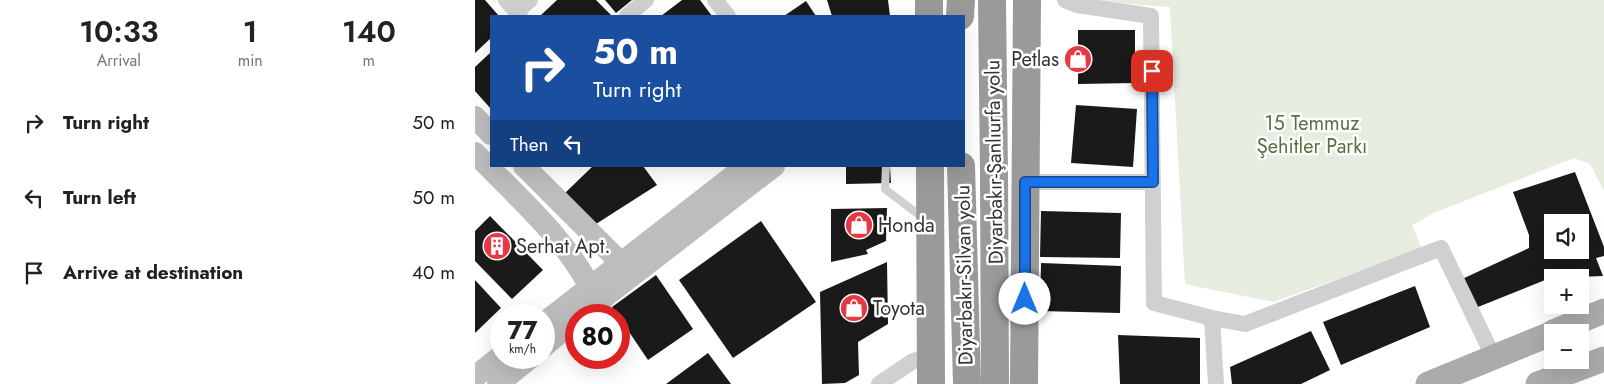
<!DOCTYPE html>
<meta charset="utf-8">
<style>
:root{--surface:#fff;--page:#f2f2f2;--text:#222;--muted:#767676}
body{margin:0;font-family:Jost,sans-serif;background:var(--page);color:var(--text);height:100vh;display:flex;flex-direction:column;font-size:19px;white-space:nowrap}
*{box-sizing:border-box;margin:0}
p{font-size:16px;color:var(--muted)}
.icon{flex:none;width:28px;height:28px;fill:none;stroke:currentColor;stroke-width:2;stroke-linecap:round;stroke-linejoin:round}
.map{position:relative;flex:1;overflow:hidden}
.sheet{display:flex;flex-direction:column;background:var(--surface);width:475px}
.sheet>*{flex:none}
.guide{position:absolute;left:15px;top:15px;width:475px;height:152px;border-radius:0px;box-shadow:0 5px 20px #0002;background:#1a4fa0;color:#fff;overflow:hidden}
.controls{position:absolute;left:1069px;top:214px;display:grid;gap:10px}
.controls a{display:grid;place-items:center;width:45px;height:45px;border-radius:0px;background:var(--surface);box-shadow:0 5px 20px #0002;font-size:25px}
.speed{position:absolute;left:15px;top:304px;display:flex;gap:10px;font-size:25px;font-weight:700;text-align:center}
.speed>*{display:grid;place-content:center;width:65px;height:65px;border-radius:50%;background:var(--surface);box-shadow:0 5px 20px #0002;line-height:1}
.speed small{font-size:12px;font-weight:400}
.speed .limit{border:8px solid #d22;background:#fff;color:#111}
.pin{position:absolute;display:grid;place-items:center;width:42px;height:42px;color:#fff;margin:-21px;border-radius:10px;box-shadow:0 2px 8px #0006}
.me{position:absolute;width:55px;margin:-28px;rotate:0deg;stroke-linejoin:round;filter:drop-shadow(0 0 4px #0008)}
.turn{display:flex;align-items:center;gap:18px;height:105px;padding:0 20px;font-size:22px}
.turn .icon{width:65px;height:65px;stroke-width:2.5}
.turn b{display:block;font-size:35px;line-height:42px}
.then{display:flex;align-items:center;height:48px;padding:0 20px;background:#0003;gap:10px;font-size:19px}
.eta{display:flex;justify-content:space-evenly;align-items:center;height:85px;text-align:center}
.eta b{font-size:30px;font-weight:600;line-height:35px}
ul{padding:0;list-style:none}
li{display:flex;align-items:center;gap:15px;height:75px;padding:0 20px}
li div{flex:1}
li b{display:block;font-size:19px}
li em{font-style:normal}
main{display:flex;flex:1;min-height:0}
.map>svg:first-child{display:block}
.green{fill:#e6ecdf}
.building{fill:#1a1a1a;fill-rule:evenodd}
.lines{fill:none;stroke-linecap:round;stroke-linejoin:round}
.lane{stroke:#d0d0d0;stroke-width:8}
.street{stroke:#d0d0d0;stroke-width:16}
.secondary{stroke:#bdbdbd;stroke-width:22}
.primary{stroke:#ababab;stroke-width:25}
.highway{stroke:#9a9a9a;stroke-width:28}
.route-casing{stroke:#114b97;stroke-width:12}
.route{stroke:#1a73e8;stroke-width:9}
.labels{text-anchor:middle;stroke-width:5;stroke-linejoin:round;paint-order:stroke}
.poi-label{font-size:20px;fill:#333;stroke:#fff;text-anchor:start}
.park-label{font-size:20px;fill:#56703f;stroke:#fff}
.street-label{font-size:20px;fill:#333;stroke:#fff}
</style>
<main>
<section class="sheet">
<div class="eta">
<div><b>10:33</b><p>Arrival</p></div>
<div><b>1</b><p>min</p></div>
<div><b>140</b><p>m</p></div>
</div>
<ul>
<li><svg class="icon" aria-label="right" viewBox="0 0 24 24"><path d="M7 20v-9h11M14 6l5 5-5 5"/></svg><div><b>Turn right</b></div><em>50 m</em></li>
<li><svg class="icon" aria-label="left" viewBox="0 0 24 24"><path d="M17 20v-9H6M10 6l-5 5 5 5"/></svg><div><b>Turn left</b></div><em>50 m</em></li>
<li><svg class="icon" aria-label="arrive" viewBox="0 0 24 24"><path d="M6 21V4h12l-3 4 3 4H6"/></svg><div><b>Arrive at destination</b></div><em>40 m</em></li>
</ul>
</section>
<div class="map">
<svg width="1129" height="384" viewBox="0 0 1129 384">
<rect width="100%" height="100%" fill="#fff"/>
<path class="green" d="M 601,0 L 1129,0 L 1129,191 L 1115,164 L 1099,158 L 961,212 L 937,225 L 947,249 L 798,302 L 710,284 L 695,7 Z"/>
<g class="building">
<path d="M 0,0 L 10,0 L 24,16 L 16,16 L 16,38 L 0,53 Z"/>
<path d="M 82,0 L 121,0 L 137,16 L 65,16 Z"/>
<path d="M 130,0 L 157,0 L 141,13 Z"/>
<path d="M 207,0 L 225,0 L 237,16 L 186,16 Z"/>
<path d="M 352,0 L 413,0 L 415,16 L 357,16 Z"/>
<path d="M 331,1 L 341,16 L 309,16 Z"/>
<path d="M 603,30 L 660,30 L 660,83 L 603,84 Z"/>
<path d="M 16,52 L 16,109 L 0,91 L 0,67 Z"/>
<path d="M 601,105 L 662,109 L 658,167 L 596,163 Z"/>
<path d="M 118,166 L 168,166 L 182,185 L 121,224 L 90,193 Z"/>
<path d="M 371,166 L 415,166 L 416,183 L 371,184 Z"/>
<path d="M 1100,172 L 1129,247 L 1129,256 L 1121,258 L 1128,276 L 1075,278 L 998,309 L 985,280 L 1054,248 L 1054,235 L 1038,192 ZM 1078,222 L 1105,222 L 1105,250 L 1078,250 Z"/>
<path d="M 412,208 L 411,241 L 391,250 L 393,254 L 356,262 L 356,209 Z"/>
<path d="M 566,211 L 646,213 L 645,258 L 565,257 Z"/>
<path d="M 15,216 L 68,270 L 37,299 L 0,261 L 0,231 Z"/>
<path d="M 286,221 L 341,302 L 258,358 L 204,280 Z"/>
<path d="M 412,262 L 413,324 L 383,342 L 384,375 L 370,383 L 347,384 L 345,292 Z"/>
<path d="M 566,263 L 646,266 L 645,313 L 565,311 Z"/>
<path d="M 181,275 L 218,329 L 173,360 L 144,317 L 144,315 L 142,315 L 137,307 Z"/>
<path d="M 0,280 L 26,308 L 0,333 Z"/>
<path d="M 940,286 L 955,327 L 866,365 L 848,322 Z"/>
<path d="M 836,331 L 855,370 L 826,384 L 757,384 L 755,367 Z"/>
<path d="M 643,335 L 725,338 L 725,384 L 645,384 Z"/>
<path d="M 233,353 L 256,384 L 191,384 Z"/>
</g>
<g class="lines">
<path class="lane" d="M 411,166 L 410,189 L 448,218"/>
<g class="street">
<path d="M 31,0 L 45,16"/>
<path d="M 240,0 L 253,16"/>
<path d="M 590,0 L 602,5 L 676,16 L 679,303 L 737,318 L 770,324 L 966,248 L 1019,358"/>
<path d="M 41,12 L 55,0"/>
<path d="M 152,16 L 171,0"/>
<path d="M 551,182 L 678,182"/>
<path d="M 737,318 L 741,384"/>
<path d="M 404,384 L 438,361 L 456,355"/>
</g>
<g class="secondary">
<path d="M 0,117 L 16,134"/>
<path d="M 0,153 C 42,197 97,243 121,300"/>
<path d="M 49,166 L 146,263 L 153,276"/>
<path d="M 106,315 L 299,166"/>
<path d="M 69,323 L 271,166"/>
<path d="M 69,346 L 101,319"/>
<path d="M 0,377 L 26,356"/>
<path d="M 23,384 L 55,358"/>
</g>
<g class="primary">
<path d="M 1078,332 L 1129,311"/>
<path d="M 953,384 L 1078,333"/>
<path d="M 1063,384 L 1129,359"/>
</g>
<g class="highway">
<path d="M 454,0 L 454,16"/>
<path d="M 517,0 L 519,174 L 520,384"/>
<path d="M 485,16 L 486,0"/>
<path d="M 455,166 L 456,384"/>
<path d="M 486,166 L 492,384"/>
<path d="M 549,384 L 552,0"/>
</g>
</g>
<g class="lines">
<defs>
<path id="route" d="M 550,299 L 550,182 L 678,182 L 677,71"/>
</defs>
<use href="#route" class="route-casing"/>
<use href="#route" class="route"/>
</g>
<defs>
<symbol id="shop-disc" viewBox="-11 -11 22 22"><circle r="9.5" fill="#e63946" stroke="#fff"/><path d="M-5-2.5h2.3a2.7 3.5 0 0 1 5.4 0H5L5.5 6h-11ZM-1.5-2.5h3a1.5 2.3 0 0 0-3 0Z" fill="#fff"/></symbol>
<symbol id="building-disc" viewBox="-11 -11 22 22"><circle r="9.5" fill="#e63946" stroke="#fff"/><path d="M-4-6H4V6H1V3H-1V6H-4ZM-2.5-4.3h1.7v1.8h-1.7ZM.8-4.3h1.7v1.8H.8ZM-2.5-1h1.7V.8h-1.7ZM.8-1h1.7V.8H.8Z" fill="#fff"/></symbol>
</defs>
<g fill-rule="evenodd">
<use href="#shop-disc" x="587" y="43" width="32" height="32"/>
<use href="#shop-disc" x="368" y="209" width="32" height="32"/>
<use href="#building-disc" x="6" y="230" width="32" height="32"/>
<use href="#shop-disc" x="363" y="292" width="32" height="32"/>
</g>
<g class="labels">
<g class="poi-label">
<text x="584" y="66" text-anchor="end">Petlas</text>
<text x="403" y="232">Honda</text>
<text x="41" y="253">Serhat Apt.</text>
<text x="398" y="315">Toyota</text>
</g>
<g class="park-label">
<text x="837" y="130">15 Temmuz<tspan x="837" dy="23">Şehitler Parkı</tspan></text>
</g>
<g class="street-label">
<text transform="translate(519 162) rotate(-91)" y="7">Diyarbakır-Şanlıurfa yolu</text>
<text transform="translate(489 275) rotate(-91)" y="7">Diyarbakır-Silvan yolu</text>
</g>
</g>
</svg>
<div class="controls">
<a><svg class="icon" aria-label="sound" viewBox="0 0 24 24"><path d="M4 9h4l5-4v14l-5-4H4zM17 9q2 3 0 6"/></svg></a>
<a>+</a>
<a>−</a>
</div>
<div class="speed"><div>77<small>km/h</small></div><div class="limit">80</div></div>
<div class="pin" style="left:677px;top:71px;background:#d93025"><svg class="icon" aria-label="arrive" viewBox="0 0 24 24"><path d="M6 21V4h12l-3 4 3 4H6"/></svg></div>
<svg class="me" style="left:550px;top:299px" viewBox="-20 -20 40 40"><circle r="19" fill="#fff"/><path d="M0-13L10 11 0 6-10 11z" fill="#1a73e8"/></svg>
<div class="guide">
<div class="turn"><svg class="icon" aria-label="right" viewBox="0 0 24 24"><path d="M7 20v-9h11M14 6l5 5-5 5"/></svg><div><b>50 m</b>Turn right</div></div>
<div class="then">Then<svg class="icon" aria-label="left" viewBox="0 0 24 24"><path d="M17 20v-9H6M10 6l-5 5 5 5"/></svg></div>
</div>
</div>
</main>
